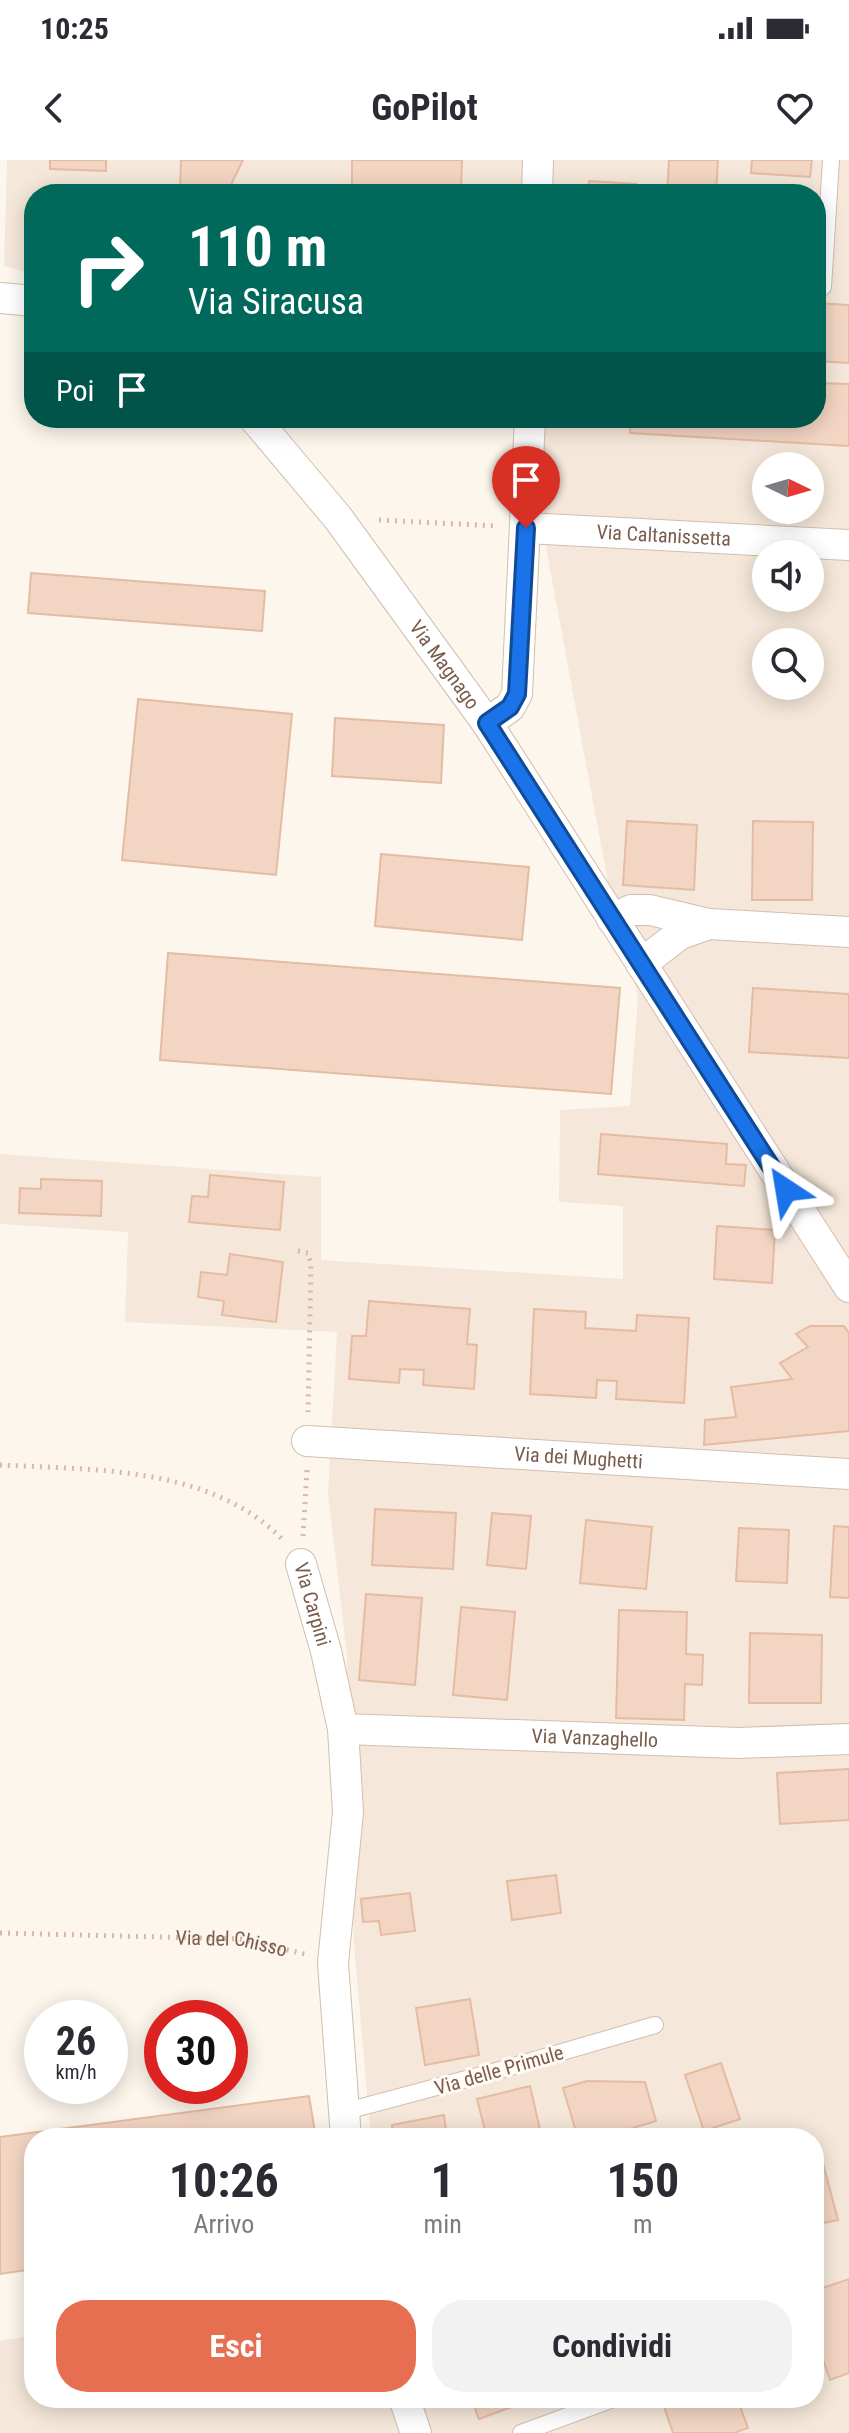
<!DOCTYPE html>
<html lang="it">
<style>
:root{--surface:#fff;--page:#f2f2f3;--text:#2b2b33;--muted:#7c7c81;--accent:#e76f51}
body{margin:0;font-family:"Roboto Condensed",sans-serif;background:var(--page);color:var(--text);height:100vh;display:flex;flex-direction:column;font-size:30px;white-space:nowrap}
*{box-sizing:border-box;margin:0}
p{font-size:26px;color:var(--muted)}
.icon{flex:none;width:44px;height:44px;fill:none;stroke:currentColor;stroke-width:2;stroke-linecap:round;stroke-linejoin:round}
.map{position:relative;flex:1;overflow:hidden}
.side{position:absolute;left:24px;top:1968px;width:800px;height:280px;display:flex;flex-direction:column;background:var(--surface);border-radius:32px;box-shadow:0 4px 20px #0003}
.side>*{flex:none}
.banner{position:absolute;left:24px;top:24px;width:802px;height:244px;border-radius:32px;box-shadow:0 4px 20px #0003;background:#00695c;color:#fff;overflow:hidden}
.needle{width:52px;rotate:95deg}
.tools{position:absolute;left:752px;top:292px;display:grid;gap:16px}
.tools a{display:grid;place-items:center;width:72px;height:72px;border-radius:50%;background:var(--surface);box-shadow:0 4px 20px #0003;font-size:40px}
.speed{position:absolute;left:24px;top:1840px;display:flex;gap:16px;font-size:40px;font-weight:700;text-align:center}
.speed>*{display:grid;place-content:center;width:104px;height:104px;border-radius:50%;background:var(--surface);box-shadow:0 4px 20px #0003;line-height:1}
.speed small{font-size:20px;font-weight:400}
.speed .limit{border:12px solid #d22;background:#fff;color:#111}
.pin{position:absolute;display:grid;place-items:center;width:68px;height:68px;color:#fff;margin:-82px -34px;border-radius:50% 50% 50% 0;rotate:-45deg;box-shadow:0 0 8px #0007}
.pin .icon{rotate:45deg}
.me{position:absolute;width:88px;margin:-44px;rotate:327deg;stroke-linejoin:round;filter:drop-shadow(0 0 6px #0008)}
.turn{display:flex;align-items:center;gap:28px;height:168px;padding:0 32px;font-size:36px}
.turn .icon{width:104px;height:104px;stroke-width:2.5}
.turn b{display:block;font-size:56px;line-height:68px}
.then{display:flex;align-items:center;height:76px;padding:0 32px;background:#0003;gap:16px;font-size:30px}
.eta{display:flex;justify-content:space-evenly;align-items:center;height:136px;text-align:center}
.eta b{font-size:48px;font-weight:700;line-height:56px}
.action{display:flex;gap:16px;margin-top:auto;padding:16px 32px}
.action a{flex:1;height:92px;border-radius:32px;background:var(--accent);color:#fff;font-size:32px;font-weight:700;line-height:92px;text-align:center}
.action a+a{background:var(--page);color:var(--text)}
.status{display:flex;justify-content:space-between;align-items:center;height:56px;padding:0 40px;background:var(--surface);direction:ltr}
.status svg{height:22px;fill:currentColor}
header{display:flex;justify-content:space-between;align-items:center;height:104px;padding:0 32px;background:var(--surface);font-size:36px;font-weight:700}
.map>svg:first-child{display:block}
.residential{fill:#f5e8da;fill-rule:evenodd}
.building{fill:#f3d5c3;stroke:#e6bba3;stroke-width:2}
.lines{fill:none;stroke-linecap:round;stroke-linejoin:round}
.service-casing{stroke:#d1beb0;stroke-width:18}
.minor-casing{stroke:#d1beb0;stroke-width:32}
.path{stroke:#d9b8a5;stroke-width:5;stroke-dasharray:2 6;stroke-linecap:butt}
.service{stroke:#fff;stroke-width:16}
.minor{stroke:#fff;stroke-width:30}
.route-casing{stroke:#114b97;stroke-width:20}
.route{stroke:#1a73e8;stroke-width:14}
.labels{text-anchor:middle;stroke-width:6;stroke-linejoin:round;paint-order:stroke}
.street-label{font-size:20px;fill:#7a5c4d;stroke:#fffaf3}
</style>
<div class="status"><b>10:25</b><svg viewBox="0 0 49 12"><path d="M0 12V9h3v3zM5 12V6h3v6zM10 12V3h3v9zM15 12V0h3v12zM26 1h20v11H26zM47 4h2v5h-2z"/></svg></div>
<header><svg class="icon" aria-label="back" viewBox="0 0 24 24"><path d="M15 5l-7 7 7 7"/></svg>GoPilot<svg class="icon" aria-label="heart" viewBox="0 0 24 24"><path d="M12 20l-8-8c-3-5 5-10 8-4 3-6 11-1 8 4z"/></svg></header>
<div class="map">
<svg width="849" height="2273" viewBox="0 0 849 2273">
<rect width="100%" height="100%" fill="#fdf6ec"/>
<path class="residential" d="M 7,0 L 849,0 L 849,2273 L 0,2273 L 0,2181 L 34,2175 L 34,2238 L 814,2238 L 814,1978 L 371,1978 L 354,1785 L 347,1495 L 328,1333 L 337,1172 L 125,1162 L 128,1072 L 0,1064 L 0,994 L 321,1017 L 321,1100 L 623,1119 L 623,1046 L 559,1042 L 560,950 L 630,946 L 638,836 L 609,728 L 522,258 L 816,258 L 816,34 L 34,34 L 34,114 L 4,106 ZM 766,306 L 810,306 L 810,350 L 766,350 ZM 766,394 L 810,394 L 810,438 L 766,438 ZM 766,482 L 810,482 L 810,526 L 766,526 Z"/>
<g class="building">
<path d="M 50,0 L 106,0 L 106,11 L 50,9 Z"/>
<path d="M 181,0 L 243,0 L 228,31 L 218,30 L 218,34 L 164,34 L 165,26 L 180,27 Z"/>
<path d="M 352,0 L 462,0 L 461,29 L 352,28 Z"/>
<path d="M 669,0 L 718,0 L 716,34 L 667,34 Z"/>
<path d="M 752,0 L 812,0 L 810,17 L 751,13 Z"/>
<path d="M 589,21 L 636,24 L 635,34 L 588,34 Z"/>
<path d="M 51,25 L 107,27 L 106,34 L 51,34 Z"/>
<path d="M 816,143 L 849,145 L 849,203 L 816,201 Z"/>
<path d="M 816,223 L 849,224 L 849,286 L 630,273 L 631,258 L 816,258 Z"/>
<path d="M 31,413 L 265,431 L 262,471 L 28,453 Z"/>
<path d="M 138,539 L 292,554 L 276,715 L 122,700 Z"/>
<path d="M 335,558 L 444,565 L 441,623 L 332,616 Z"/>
<path d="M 627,661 L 697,665 L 694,730 L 623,725 Z"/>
<path d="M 753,661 L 813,662 L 812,740 L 752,740 Z"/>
<path d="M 381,694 L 529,707 L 522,780 L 375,766 Z"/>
<path d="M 168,793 L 620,828 L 611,934 L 160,900 Z"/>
<path d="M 753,828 L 849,834 L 849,898 L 749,892 Z"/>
<path d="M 601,974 L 727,984 L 726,1004 L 746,1005 L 744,1026 L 598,1014 Z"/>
<path d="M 210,1015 L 284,1022 L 280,1070 L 189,1062 L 192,1036 L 208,1037 Z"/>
<path d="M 41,1019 L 102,1021 L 101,1056 L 19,1053 L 20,1028 L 41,1029 Z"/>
<path d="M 717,1066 L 775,1070 L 772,1123 L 714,1119 Z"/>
<path d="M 230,1094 L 283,1102 L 276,1162 L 222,1155 L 224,1141 L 198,1137 L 201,1112 L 227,1115 Z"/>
<path d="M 369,1141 L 470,1149 L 467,1184 L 477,1185 L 474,1229 L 423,1225 L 424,1210 L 400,1209 L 399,1223 L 349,1219 L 352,1176 L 366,1176 Z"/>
<path d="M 534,1149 L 586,1152 L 585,1168 L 636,1171 L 637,1155 L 689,1158 L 684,1243 L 616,1239 L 617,1221 L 597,1220 L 596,1238 L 530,1234 Z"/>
<path d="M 810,1166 L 844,1166 L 849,1173 L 849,1271 L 704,1285 L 705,1260 L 736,1257 L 731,1227 L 792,1219 L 780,1203 L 808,1187 L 796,1174 Z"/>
<path d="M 375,1349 L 456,1353 L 453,1409 L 372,1405 Z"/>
<path d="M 492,1353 L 531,1356 L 526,1409 L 487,1405 Z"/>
<path d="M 586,1360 L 652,1367 L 646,1429 L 580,1423 Z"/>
<path d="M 834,1366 L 849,1367 L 849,1438 L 830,1437 Z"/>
<path d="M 739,1368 L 789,1370 L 787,1423 L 736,1421 Z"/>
<path d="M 366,1434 L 422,1438 L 415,1525 L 359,1520 Z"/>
<path d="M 461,1447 L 515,1452 L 507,1540 L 453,1535 Z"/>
<path d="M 619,1450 L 687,1452 L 686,1494 L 703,1495 L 702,1525 L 685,1524 L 684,1560 L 616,1558 Z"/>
<path d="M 750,1473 L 822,1475 L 821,1543 L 749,1543 Z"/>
<path d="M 849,1609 L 849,1660 L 780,1664 L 777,1613 Z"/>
<path d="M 556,1715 L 561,1753 L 512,1760 L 507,1721 Z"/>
<path d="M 410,1733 L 415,1771 L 381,1775 L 379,1761 L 363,1762 L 361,1739 Z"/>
<path d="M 470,1839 L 479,1895 L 425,1905 L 416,1848 Z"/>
<path d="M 721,1903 L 740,1959 L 704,1971 L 685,1915 Z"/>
<path d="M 587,1921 L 645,1922 L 656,1961 L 600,1978 L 578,1978 L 563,1928 Z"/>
<path d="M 530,1926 L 542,1978 L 487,1978 L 477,1939 Z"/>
<path d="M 309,1936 L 316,1978 L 34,1978 L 34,2109 L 0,2114 L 0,1977 Z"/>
<path d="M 444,1955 L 447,1978 L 393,1978 L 392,1965 Z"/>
<path d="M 821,1996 L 838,2060 L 814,2065 L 814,1998 Z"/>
<path d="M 849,2119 L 849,2213 L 830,2220 L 814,2173 L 814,2131 Z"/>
<path d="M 471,2238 L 536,2238 L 479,2259 Z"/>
<path d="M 661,2238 L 737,2238 L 748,2268 L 734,2273 L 673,2273 Z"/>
</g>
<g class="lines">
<defs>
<g id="service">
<path d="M 816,127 L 823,127 L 831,0"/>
<path d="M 343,1952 L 500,1910 L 655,1865"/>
<path d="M 521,2273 L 616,2238"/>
</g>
<g id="minor">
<path d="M 537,34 L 538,0"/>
<path d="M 0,138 L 34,141"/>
<path id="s2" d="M 254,258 L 338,358 L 487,563 L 849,1127"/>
<path id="s3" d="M 526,368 L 849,385"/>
<path d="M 487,563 L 510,547 L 517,534 L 530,258"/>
<path d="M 612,759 L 631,750 L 650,750 L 709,764 L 849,772"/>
<path d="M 641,804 L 680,774 L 709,764"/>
<path id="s4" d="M 307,1281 L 849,1314"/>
<path id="s5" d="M 301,1404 L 326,1491 L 343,1569 L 348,1652 L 333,1803 L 346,1978"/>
<path id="s6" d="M 343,1569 L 738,1583 L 849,1579"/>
<path d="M 404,2238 L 416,2273"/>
</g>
</defs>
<use href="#service" class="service-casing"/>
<use href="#minor" class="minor-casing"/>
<g class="path">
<path d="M 379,360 L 496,366"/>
<path d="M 298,1091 L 308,1093 L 311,1105 L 308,1252"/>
<path d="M 0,1305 C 96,1310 212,1306 284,1381"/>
<path d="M 303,1376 L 307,1310"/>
<path id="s1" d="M 0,1773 L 240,1779 L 305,1794"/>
</g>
<use href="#service" class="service"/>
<use href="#minor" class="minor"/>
</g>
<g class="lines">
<defs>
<path id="route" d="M 526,368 L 517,534 L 510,547 L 487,563 L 786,1030"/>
</defs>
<use href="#route" class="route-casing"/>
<use href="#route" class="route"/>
</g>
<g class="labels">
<g class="street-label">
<text dy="7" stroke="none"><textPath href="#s3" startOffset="138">Via Caltanissetta</textPath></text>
<text dy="7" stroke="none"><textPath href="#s2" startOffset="312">Via Magnago</textPath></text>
<text dy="7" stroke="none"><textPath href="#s4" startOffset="272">Via dei Mughetti</textPath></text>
<text dy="7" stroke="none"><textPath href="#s5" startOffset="42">Via Carpini</textPath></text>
<text dy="7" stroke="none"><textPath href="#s6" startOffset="252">Via Vanzaghello</textPath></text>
<text dy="7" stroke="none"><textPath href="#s1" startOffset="232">Via del Chisso</textPath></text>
<text transform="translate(499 1910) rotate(-16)" y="7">Via delle Primule</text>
</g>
</g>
</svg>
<div class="tools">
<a><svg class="needle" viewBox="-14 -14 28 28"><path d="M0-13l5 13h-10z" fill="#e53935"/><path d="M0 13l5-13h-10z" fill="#7c7c81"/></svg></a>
<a><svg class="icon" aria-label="sound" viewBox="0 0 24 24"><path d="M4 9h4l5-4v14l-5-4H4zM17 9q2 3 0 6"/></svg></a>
<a><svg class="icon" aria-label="search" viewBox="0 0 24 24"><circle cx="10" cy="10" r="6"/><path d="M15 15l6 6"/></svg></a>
</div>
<div class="speed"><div>26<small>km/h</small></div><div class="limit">30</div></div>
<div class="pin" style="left:526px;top:368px;background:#d93025"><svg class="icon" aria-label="arrive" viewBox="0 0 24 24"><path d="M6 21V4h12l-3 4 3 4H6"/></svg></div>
<svg class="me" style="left:786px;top:1030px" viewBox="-20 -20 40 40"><path d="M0-17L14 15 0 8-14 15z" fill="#1a73e8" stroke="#fff" stroke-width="4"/></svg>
<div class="banner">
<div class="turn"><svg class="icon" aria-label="right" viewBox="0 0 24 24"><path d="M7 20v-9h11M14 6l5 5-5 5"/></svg><div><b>110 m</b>Via Siracusa</div></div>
<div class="then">Poi<svg class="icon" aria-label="arrive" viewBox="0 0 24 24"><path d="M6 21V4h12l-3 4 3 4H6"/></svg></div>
</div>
<section class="side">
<div class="eta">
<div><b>10:26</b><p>Arrivo</p></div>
<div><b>1</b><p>min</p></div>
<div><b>150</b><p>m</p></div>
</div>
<div class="action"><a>Esci</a><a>Condividi</a></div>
</section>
</div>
